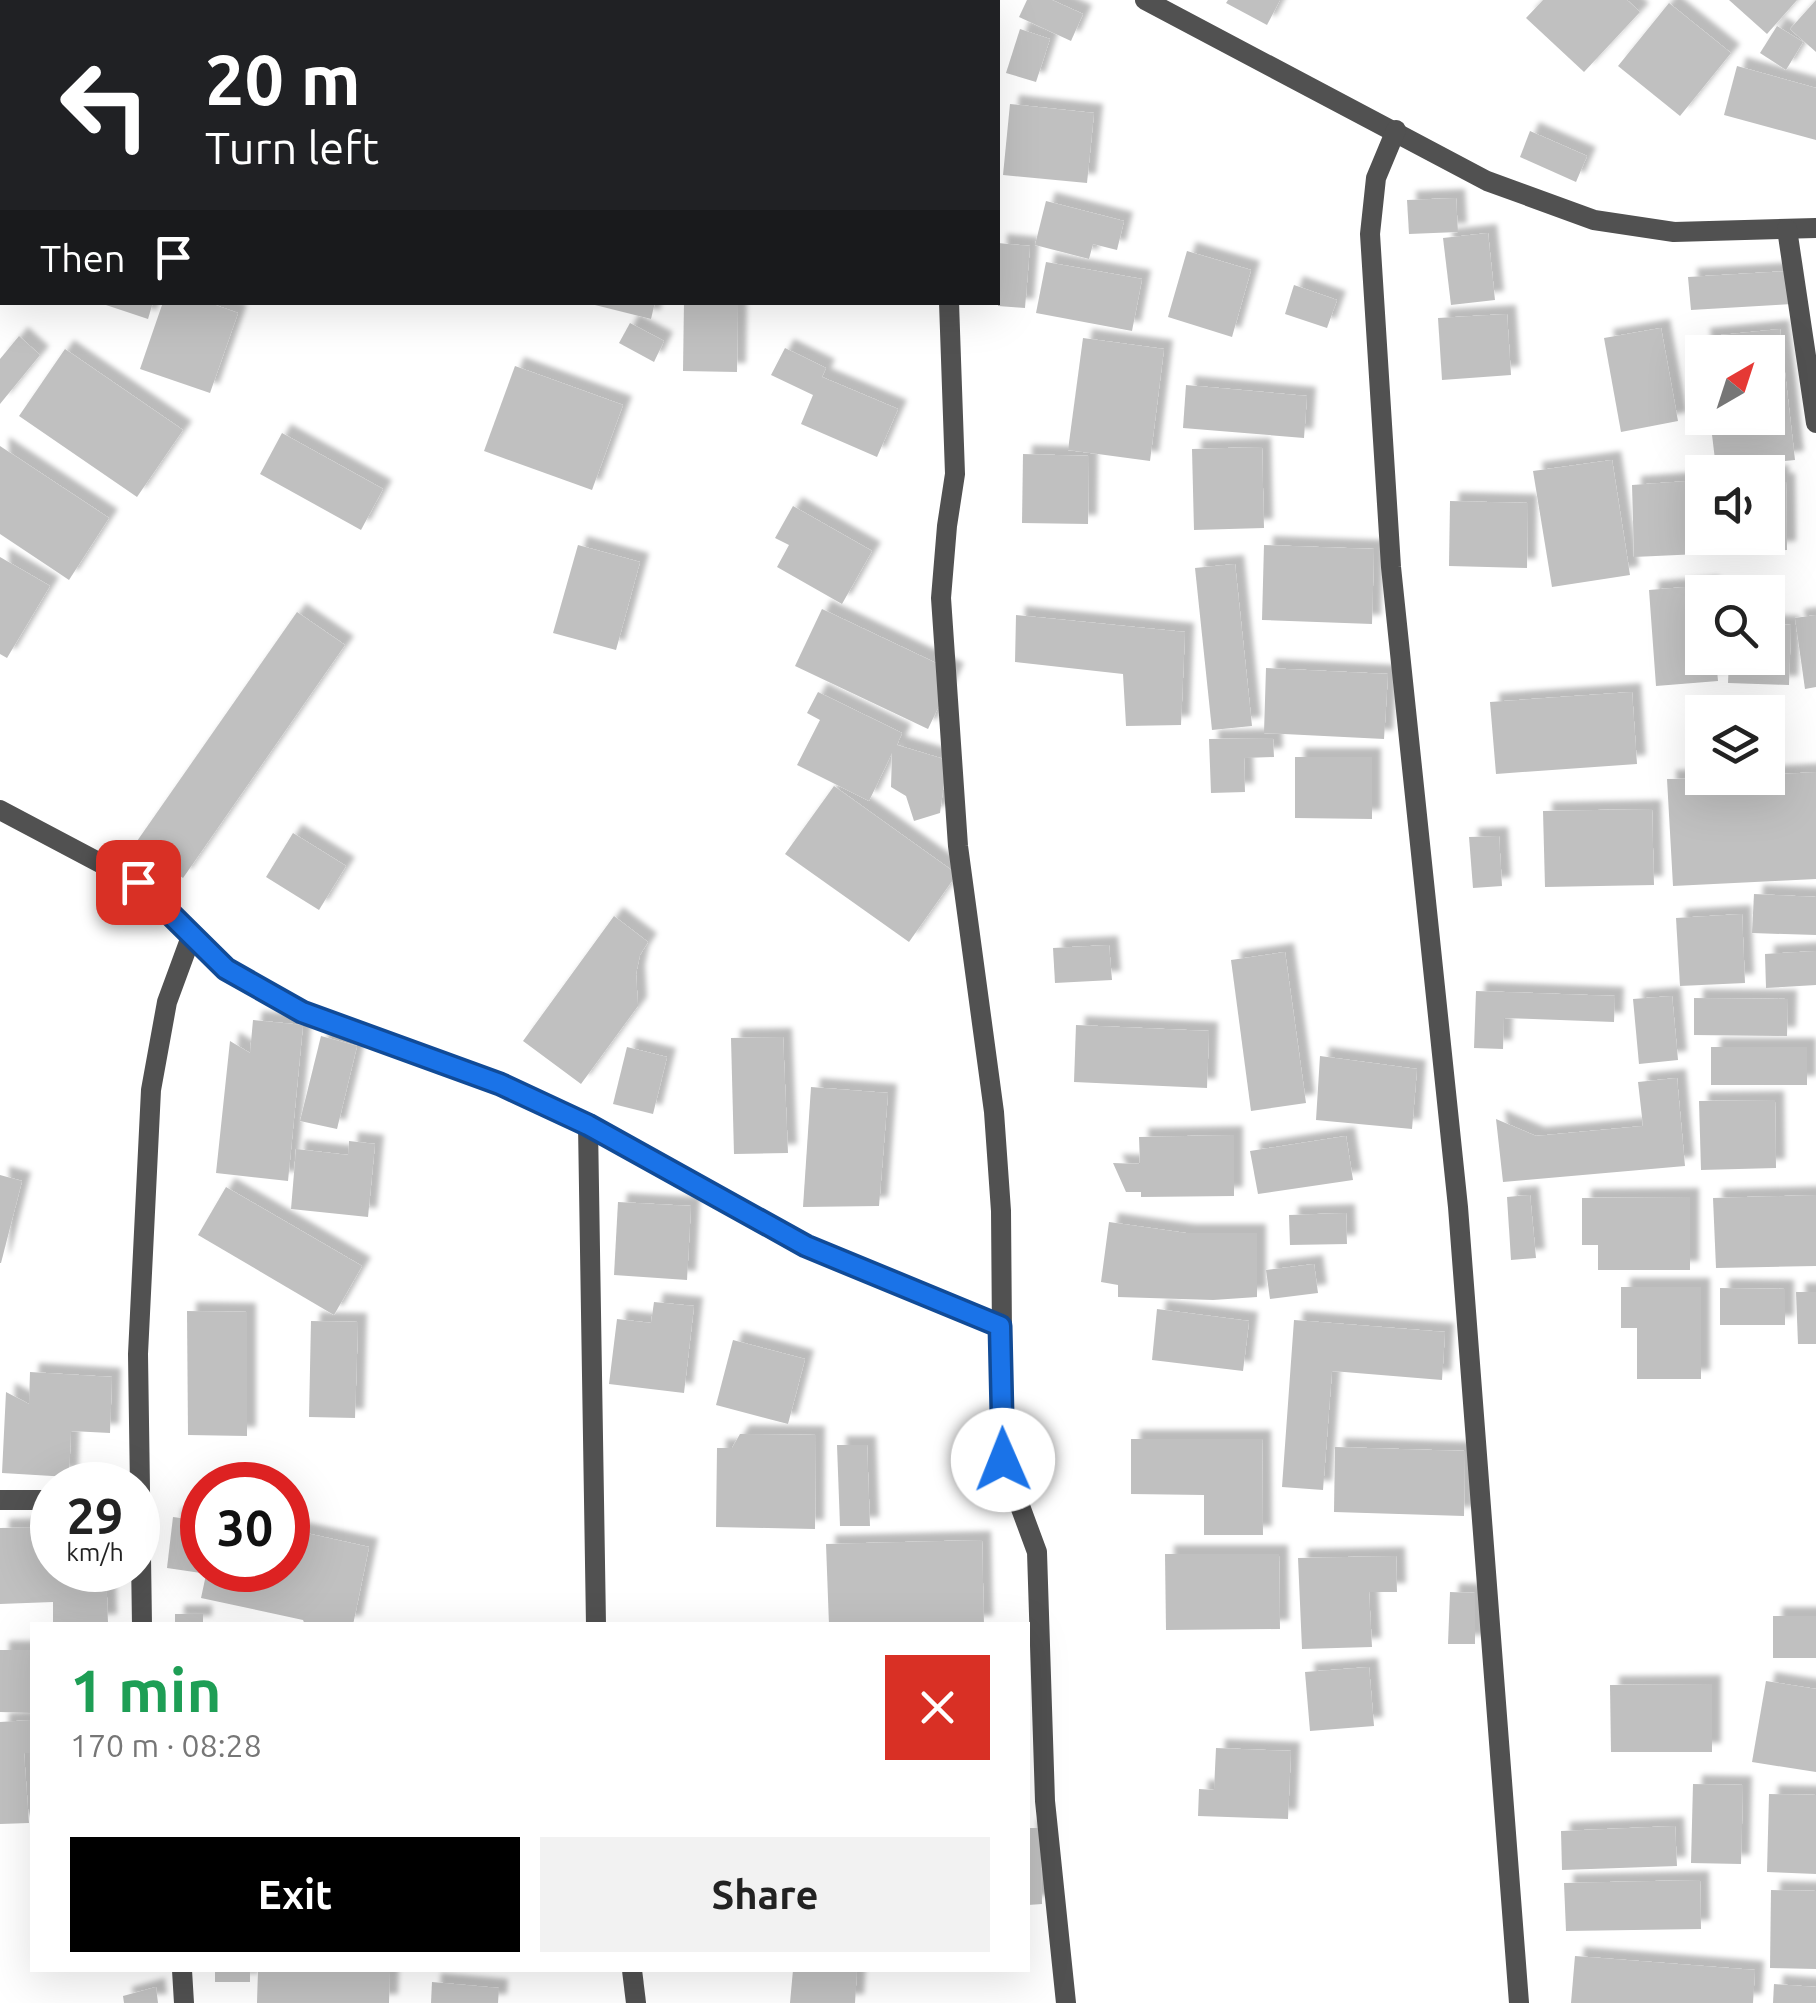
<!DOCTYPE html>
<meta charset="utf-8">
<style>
:root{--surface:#fff;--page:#f2f2f2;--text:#222;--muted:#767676;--accent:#000}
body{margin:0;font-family:Ubuntu,sans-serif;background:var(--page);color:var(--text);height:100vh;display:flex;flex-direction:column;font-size:38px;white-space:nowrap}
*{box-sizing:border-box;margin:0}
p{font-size:32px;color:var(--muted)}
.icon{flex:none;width:55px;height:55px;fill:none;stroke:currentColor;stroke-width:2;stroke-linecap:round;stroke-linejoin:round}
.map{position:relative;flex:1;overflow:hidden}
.details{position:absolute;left:30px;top:1622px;width:1000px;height:350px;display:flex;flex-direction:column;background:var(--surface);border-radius:0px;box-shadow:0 10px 40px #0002}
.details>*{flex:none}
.hud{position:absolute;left:0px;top:0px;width:1000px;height:305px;box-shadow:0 10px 40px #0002;background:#202124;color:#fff;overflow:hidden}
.needle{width:65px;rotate:39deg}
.controls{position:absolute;left:1685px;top:335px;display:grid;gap:20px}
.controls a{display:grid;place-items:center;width:100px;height:100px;border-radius:0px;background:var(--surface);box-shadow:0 10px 40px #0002;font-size:50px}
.speed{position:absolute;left:30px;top:1462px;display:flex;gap:20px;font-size:50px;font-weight:700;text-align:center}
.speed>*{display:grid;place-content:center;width:130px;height:130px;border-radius:50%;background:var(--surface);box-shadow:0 10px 40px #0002;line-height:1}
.speed small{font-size:25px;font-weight:400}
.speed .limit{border:15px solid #d22;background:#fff;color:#111}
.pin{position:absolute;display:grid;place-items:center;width:85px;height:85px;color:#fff;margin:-42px;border-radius:20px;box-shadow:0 5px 15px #0006}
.me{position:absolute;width:110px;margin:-55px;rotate:359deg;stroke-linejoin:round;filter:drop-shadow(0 0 8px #0008)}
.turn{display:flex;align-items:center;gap:35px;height:210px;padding:0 40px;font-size:45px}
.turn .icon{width:130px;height:130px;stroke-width:2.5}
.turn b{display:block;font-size:70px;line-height:85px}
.then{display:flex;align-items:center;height:95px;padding:0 40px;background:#0003;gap:20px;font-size:38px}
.round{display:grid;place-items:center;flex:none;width:105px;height:105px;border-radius:0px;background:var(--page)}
.head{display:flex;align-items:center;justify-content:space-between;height:170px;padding:0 40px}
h1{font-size:60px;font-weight:700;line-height:75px;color:#1e9e55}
.button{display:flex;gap:20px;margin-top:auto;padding:20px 40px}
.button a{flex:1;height:115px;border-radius:0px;background:var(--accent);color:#fff;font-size:40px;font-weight:700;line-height:115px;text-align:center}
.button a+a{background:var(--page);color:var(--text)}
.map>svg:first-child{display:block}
.building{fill:#c0c0c0;filter:url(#shadow)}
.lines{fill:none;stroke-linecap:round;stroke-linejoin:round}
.minor{stroke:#515151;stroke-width:20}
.route-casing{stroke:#114b97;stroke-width:25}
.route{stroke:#1a73e8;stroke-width:18}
</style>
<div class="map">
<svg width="1816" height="2003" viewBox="0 0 1816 2003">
<defs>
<filter id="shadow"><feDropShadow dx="9" dy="-9" stdDeviation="2.5" flood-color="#0004"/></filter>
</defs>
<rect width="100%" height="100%" fill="#fff"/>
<g class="building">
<path d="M 1027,0 L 1052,0 L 1083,14 L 1071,41 L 1019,17 Z"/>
<path d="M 1228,0 L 1280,0 L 1267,25 L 1226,3 Z"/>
<path d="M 1543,0 L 1627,0 L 1640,12 L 1584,72 L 1526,18 Z"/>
<path d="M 1729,0 L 1797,0 L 1767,34 Z"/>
<path d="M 1816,0 L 1816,52 L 1790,29 Z"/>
<path d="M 1669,3 L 1731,53 L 1680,116 L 1618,66 Z"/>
<path d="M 1777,26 L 1803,42 L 1786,70 L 1760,53 Z"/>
<path d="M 1020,29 L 1050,39 L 1036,82 L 1006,73 Z"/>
<path d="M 1737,66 L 1816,88 L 1816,140 L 1724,115 Z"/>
<path d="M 1010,104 L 1094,113 L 1087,183 L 1003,175 Z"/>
<path d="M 1530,131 L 1587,156 L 1576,182 L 1520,157 Z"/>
<path d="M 1456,198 L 1458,232 L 1409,234 L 1407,200 Z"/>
<path d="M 1046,201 L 1124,221 L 1117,250 L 1093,244 L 1089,259 L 1035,245 Z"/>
<path d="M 1488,233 L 1495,300 L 1451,305 L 1443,238 Z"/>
<path d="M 998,243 L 1030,246 L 1025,308 L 998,306 Z"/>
<path d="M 1187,251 L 1251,270 L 1232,337 L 1168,317 Z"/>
<path d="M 1046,262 L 1142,279 L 1132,331 L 1036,313 Z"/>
<path d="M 1790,271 L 1792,304 L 1691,310 L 1688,277 Z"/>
<path d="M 1294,285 L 1337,300 L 1327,328 L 1285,314 Z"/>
<path d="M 97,302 L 153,302 L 148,319 Z"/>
<path d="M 163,302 L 207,302 L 238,313 L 210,393 L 140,369 Z"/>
<path d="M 583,302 L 655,302 L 651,319 Z"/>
<path d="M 684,302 L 738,302 L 737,372 L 683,371 Z"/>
<path d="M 1507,314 L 1511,375 L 1442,380 L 1438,318 Z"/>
<path d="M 630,323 L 664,341 L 654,362 L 619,343 Z"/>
<path d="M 1661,328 L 1678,421 L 1621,432 L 1604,338 Z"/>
<path d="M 1780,329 L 1795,460 L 1716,468 L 1710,418 L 1768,418 L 1768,352 L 1703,352 L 1701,337 Z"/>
<path d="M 19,336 L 40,355 L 0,404 L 0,359 Z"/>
<path d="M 1083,338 L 1164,349 L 1150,461 L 1068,450 Z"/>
<path d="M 785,348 L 826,368 L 822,377 L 898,409 L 877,457 L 801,424 L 813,395 L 771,375 Z"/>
<path d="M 65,349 L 183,430 L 137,497 L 19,416 Z"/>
<path d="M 515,366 L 623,405 L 592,490 L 484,451 Z"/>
<path d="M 1186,385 L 1307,396 L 1304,438 L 1183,428 Z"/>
<path d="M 282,433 L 383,489 L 361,530 L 260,474 Z"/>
<path d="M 0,446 L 109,518 L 69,580 L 0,534 Z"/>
<path d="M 1262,447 L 1264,528 L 1194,530 L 1192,449 Z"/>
<path d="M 1023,454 L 1089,456 L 1088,524 L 1022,523 Z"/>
<path d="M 1612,460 L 1630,575 L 1552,587 L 1533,471 Z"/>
<path d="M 1780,474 L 1780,482 L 1786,482 L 1787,550 L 1634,557 L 1632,485 L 1702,480 L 1702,538 L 1768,538 L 1768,475 Z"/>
<path d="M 1450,501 L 1528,503 L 1527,568 L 1449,566 Z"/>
<path d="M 793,506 L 872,551 L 842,604 L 777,567 L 789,545 L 775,538 Z"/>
<path d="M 578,545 L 640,562 L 616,650 L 553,633 Z"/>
<path d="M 1264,545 L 1374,549 L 1372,624 L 1262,620 Z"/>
<path d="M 0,557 L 50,586 L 7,658 L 0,654 Z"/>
<path d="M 1235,564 L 1252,726 L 1212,730 L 1195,568 Z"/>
<path d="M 1710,585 L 1711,592 L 1702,592 L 1702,658 L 1716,658 L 1718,681 L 1656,686 L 1649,590 Z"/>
<path d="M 822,609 L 955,672 L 928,729 L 795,666 Z"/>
<path d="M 297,612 L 345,645 L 183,878 L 135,844 Z"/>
<path d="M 1016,615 L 1185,632 L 1181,725 L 1126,726 L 1123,674 L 1015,662 Z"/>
<path d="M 1816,615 L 1816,687 L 1805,689 L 1795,618 Z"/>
<path d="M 1768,624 L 1791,625 L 1789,685 L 1728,683 L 1729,658 L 1768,658 Z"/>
<path d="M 1266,668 L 1388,674 L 1384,739 L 1264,733 Z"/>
<path d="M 818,692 L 902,733 L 897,745 L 947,760 L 940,813 L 914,821 L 906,796 L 891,787 L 892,753 L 869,801 L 797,765 L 820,720 L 807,713 Z"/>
<path d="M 1632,692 L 1637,764 L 1496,774 L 1490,702 Z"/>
<path d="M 1273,738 L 1274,757 L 1244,758 L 1245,792 L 1211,793 L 1209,739 Z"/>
<path d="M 1295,757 L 1372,757 L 1372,819 L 1295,818 Z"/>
<path d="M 1816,772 L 1816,879 L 1673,886 L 1667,779 L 1768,778 L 1768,775 Z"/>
<path d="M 834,786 L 957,874 L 909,942 L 785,854 Z"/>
<path d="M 1652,809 L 1654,885 L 1545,887 L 1543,811 Z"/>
<path d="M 293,833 L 346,866 L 319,910 L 266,877 Z"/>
<path d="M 1499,836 L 1502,886 L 1473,888 L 1469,837 Z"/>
<path d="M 1754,894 L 1816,897 L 1816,935 L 1752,933 Z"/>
<path d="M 1742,914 L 1745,983 L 1680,986 L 1676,918 Z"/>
<path d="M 614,916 L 648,942 L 640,955 L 636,974 L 638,1006 L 581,1084 L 523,1041 Z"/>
<path d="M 1109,945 L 1112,980 L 1055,983 L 1053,948 Z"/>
<path d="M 1816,951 L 1816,985 L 1766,988 L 1765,954 Z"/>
<path d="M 1285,952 L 1306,1103 L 1251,1111 L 1231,960 Z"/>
<path d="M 1476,991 L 1615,996 L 1614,1022 L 1504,1018 L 1503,1049 L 1474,1048 Z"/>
<path d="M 1672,996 L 1678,1060 L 1639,1064 L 1633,999 Z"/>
<path d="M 1694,998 L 1788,999 L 1787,1036 L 1694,1035 Z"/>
<path d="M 253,1020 L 303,1025 L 288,1181 L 216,1173 L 230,1041 L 250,1053 Z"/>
<path d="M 1076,1025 L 1209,1031 L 1207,1088 L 1074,1082 Z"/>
<path d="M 321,1036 L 357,1046 L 337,1129 L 300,1121 Z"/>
<path d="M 783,1037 L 788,1153 L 734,1154 L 731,1038 Z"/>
<path d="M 627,1047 L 667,1057 L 653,1114 L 613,1104 Z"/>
<rect x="1711" y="1047" width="96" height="38"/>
<path d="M 1320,1056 L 1417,1069 L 1412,1129 L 1316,1120 Z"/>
<path d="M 1677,1078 L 1685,1166 L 1503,1182 L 1496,1119 L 1536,1136 L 1643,1126 L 1638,1082 Z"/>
<path d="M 811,1087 L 888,1093 L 879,1206 L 803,1207 Z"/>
<path d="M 1775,1100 L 1776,1168 L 1701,1170 L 1699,1101 Z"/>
<path d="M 1234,1135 L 1234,1196 L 1141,1197 L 1141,1192 L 1126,1192 L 1113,1163 L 1140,1164 L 1139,1137 Z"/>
<path d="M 1346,1136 L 1353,1180 L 1258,1194 L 1250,1151 Z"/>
<path d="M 349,1141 L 375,1144 L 368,1217 L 291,1209 L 296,1149 L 348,1155 Z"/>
<path d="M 0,1175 L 22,1181 L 1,1263 L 0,1263 Z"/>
<path d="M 226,1187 L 362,1266 L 334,1315 L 198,1235 Z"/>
<path d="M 1530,1195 L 1536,1258 L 1511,1260 L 1507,1197 Z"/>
<path d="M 1816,1195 L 1816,1266 L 1716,1268 L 1713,1198 Z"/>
<path d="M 1690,1197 L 1690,1270 L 1598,1270 L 1598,1245 L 1582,1245 L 1582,1198 Z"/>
<path d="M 618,1202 L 691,1206 L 687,1280 L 614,1275 Z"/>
<path d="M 1346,1213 L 1347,1244 L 1290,1245 L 1289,1215 Z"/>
<path d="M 1109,1222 L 1186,1233 L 1257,1233 L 1257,1297 L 1213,1300 L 1118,1297 L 1118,1285 L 1101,1282 Z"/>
<path d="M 1314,1264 L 1318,1293 L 1270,1299 L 1266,1270 Z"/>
<path d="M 1621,1287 L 1701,1287 L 1701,1379 L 1637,1379 L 1637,1328 L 1621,1328 Z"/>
<path d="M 1720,1288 L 1785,1289 L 1785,1325 L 1720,1325 Z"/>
<path d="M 1796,1292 L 1816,1292 L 1816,1344 L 1798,1344 Z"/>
<path d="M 654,1302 L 694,1306 L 684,1393 L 609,1384 L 617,1319 L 651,1323 Z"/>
<path d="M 1157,1309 L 1249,1321 L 1243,1371 L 1152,1360 Z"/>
<path d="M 187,1311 L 247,1312 L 247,1436 L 188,1435 Z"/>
<path d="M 1294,1320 L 1445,1332 L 1442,1380 L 1332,1371 L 1323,1490 L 1282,1487 Z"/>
<path d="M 311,1321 L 358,1322 L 355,1418 L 309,1417 Z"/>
<path d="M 733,1340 L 805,1359 L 788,1424 L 716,1405 Z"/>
<path d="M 30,1372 L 112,1377 L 110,1433 L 71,1431 L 69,1477 L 2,1473 L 6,1392 L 29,1404 Z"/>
<path d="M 740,1434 L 816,1435 L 815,1529 L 716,1527 L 717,1448 L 732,1448 Z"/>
<path d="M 1131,1439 L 1262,1439 L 1263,1535 L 1204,1535 L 1204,1495 L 1131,1494 Z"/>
<path d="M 837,1445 L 867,1445 L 870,1526 L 840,1526 Z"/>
<path d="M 1335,1447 L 1465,1451 L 1464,1516 L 1334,1512 Z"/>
<path d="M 173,1517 L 202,1521 L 201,1573 L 167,1568 Z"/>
<path d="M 52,1527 L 52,1570 L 106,1570 L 108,1623 L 53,1624 L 53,1602 L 0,1604 L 0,1528 Z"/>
<path d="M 288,1529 L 369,1547 L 353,1625 L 305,1625 L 303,1620 L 201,1598 L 207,1570 L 288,1570 Z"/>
<path d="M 982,1540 L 984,1625 L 829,1625 L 826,1544 Z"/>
<path d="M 1165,1554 L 1279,1554 L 1280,1629 L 1166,1630 Z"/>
<path d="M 1396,1556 L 1397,1592 L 1369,1592 L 1372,1647 L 1302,1649 L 1298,1558 Z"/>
<path d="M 1450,1592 L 1475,1593 L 1475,1644 L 1448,1644 Z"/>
<rect x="175" y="1614" width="28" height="11"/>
<rect x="1773" y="1616" width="43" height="42"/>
<path d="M 0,1650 L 32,1650 L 32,1713 L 0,1712 Z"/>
<path d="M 1369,1667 L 1374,1726 L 1310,1731 L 1305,1672 Z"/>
<path d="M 1766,1681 L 1816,1689 L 1816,1772 L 1752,1762 Z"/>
<path d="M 1712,1684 L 1712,1752 L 1611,1752 L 1610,1685 Z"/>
<path d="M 32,1720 L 32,1753 L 24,1753 L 29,1823 L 0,1824 L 0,1722 Z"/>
<path d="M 1216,1748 L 1291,1751 L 1288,1819 L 1198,1816 L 1199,1789 L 1214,1790 Z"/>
<path d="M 1693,1784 L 1743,1785 L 1741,1864 L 1691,1863 Z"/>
<path d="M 1769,1794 L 1816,1795 L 1816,1874 L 1767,1872 Z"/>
<path d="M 1675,1826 L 1677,1866 L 1562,1870 L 1561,1831 Z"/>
<path d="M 1028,1828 L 1041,1828 L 1042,1904 L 1028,1905 Z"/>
<path d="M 1700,1880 L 1701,1929 L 1566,1931 L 1564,1883 Z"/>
<path d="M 1771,1890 L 1816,1891 L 1816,1969 L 1770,1968 Z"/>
<path d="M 1575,1956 L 1755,1970 L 1753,2003 L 1571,2003 Z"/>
<rect x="215" y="1970" width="35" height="12"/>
<path d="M 258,1970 L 390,1970 L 389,2003 L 257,2003 Z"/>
<path d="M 793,1970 L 857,1970 L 855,2003 L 790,2003 Z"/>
<path d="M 432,1982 L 499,1988 L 498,2003 L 431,2003 Z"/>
<path d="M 1774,1984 L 1816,1987 L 1816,2003 L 1773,2003 Z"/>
<path d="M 156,1987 L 158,2003 L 124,2003 L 123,1996 Z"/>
</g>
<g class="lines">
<g class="minor">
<path d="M 945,0 L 945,2"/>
<path d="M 1145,0 L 1487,181 L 1594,220 L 1674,232 L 1816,228"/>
<path d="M 252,2 L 254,0"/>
<path d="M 1396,130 L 1376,178 L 1370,234 L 1391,567 L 1458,1207 L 1519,2003"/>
<path d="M 1787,229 L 1816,423"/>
<path d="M 0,294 L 2,291"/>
<path d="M 949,302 L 955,474 L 947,526 L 941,598 L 958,846 L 994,1112 L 1001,1211 L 1003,1460 L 1037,1552 L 1045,1801 L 1066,2003"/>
<path d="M 0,810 L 138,883 L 227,969 L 303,1012 L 500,1084 L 588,1125 L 806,1245 L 1000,1326"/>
<path d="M 588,1125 L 596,1625"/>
<path d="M 0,1500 L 52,1500"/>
<path d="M 142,1625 L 138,1354 L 151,1090 L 167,1002 L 192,934"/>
<path d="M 182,1970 L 184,2003"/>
<path d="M 632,1970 L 636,2003"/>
</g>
</g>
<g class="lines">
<defs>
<path id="route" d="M 138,882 L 226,969 L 302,1012 L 500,1084 L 588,1125 L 806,1246 L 1000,1326 L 1003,1460"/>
</defs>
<use href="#route" class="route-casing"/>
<use href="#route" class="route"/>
</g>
</svg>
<div class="controls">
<a><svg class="needle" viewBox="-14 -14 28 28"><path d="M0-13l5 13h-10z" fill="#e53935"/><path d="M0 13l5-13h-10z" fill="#767676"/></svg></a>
<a><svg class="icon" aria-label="sound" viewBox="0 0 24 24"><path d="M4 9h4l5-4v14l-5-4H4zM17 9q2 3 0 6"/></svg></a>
<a><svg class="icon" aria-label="search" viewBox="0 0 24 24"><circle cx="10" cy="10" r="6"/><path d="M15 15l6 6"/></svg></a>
<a><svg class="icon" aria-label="layers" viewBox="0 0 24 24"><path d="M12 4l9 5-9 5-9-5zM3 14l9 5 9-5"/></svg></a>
</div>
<div class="speed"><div>29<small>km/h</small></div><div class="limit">30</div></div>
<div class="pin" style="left:138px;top:882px;background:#d93025"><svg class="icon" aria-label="arrive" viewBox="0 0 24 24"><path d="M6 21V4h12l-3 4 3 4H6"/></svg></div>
<svg class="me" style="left:1003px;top:1460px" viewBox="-20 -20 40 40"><circle r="19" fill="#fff"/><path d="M0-13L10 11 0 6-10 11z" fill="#1a73e8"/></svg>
<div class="hud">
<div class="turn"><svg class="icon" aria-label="left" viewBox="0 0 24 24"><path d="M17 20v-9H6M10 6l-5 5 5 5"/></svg><div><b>20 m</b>Turn left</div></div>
<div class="then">Then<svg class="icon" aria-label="arrive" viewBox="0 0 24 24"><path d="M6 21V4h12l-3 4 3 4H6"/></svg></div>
</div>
<section class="details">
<div class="head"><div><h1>1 min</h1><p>170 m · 08:28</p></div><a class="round" style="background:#d93025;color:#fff"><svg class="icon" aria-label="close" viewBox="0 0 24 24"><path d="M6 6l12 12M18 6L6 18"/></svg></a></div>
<div class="button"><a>Exit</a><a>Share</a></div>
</section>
</div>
